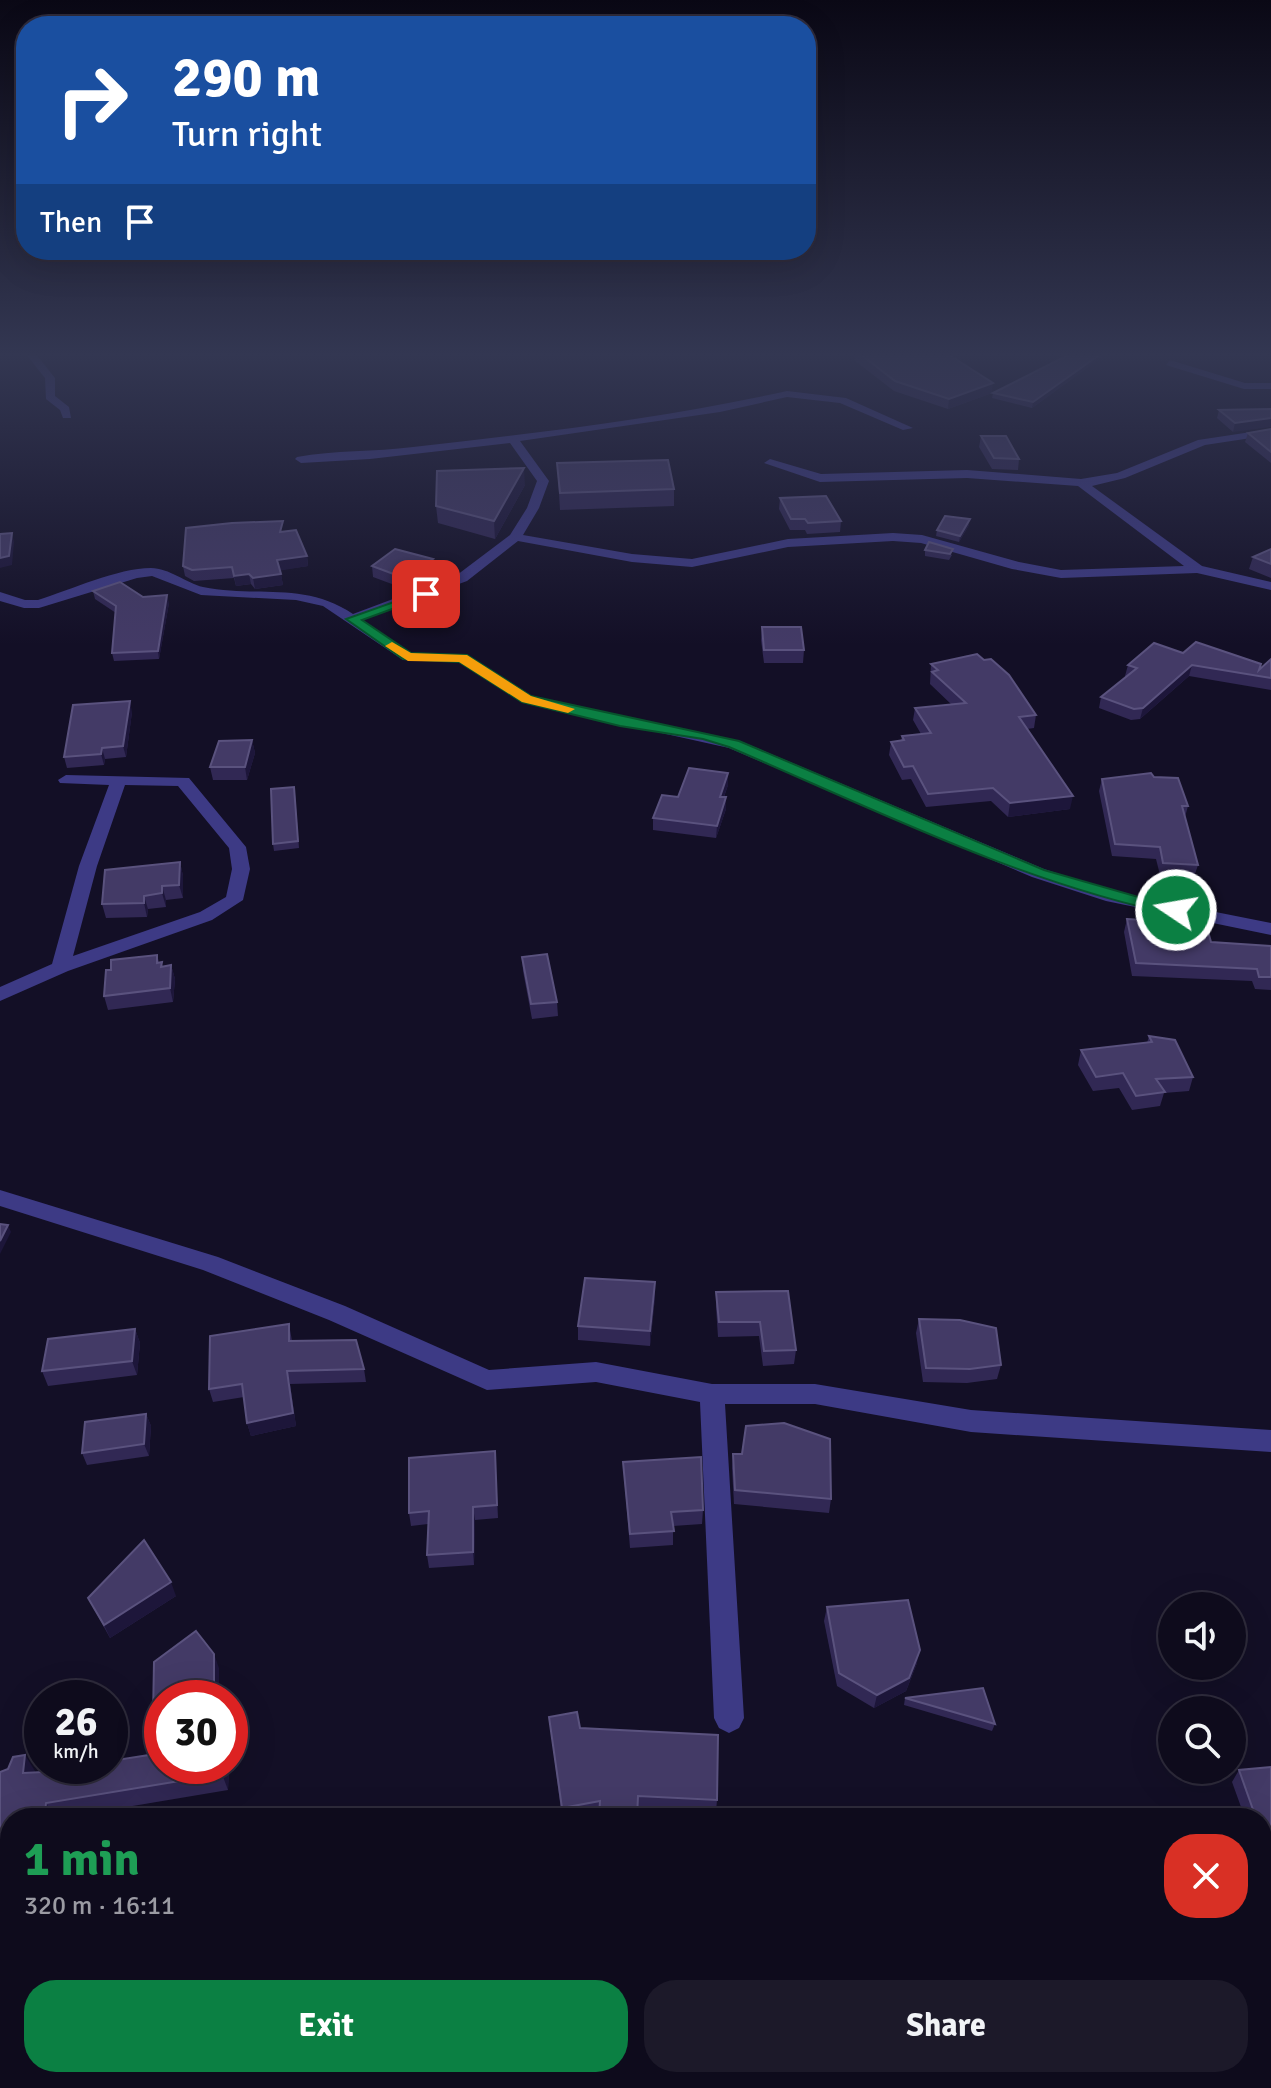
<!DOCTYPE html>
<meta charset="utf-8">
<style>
:root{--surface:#0e0b1c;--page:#1c1929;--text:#f1f3f6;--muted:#9b9ba3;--line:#2e2b3b;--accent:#0b8043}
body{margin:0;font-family:Signika,sans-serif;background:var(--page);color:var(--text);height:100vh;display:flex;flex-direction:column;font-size:30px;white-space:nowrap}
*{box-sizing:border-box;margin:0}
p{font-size:26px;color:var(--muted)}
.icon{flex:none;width:44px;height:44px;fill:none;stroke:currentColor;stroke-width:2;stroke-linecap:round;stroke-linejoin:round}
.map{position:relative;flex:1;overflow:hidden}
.panel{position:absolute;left:0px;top:1808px;width:1272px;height:280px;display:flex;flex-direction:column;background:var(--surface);border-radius:32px 32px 0 0;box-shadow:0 8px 32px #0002,0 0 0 2px var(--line)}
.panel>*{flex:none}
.guide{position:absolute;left:16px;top:16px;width:800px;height:244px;border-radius:32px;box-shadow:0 8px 32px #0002,0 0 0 2px var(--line);background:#1a4fa0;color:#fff;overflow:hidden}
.fabs{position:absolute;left:1158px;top:1592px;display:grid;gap:16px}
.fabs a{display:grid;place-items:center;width:88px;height:88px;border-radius:50%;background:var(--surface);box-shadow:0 8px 32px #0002,0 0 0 2px var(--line);font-size:40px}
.speed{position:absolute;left:24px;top:1680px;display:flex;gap:16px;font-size:40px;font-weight:700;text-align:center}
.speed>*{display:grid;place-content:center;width:104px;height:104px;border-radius:50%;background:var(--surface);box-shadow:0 8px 32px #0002,0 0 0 2px var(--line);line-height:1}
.speed small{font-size:20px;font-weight:400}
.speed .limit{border:12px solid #d22;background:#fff;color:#111}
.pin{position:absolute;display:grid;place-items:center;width:68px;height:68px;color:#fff;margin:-34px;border-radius:16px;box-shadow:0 4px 12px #0006}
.me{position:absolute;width:88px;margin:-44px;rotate:282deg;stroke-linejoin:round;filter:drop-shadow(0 0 6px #0008)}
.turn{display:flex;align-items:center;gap:28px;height:168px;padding:0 24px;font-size:36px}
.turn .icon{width:104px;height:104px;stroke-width:2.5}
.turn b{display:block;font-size:56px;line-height:68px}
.then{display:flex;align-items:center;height:76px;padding:0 24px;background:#0003;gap:16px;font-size:30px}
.round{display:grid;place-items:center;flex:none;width:84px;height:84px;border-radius:32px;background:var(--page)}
.overview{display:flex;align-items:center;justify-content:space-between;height:136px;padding:0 24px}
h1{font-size:48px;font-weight:700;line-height:60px;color:#1e9e55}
.button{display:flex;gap:16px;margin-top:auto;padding:16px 24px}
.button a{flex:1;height:92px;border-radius:32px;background:var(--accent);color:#fff;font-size:32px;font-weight:700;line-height:92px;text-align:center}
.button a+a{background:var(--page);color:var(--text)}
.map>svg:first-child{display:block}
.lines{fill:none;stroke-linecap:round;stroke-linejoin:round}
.minor{fill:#3d3a85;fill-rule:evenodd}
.wall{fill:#312854}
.shaded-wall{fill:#1d163a}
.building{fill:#433a66;stroke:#5a527e;stroke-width:2}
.route{fill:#0b8043;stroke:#07532c;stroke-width:2}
.slow{fill:#f59e0b}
</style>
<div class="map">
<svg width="1271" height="2088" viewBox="0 0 1271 2088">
<rect width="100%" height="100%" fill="#130f26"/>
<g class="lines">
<g class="minor">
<path d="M 25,353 L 35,353 L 55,378 L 55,396 L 69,407 L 71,418 L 63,418 L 60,410 L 46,399 L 45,378 Z"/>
<path d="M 1170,360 L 1245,383 L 1271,383 L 1271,389 L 1244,389 L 1166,365 Z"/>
<path d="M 787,391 L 846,398 L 913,428 L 903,430 L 840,403 L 787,397 L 720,412 L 520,441 L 549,481 L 539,508 L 523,535 L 632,554 L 692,559 L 788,539 L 893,533 L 922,535 L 1019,562 L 1061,570 L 1184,566 L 1078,486 L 967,478 L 820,482 L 764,463 L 770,459 L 821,474 L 967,470 L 1081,479 L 1117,473 L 1198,440 L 1271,429 L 1271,435 L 1205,445 L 1125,478 L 1092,486 L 1202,566 L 1271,582 L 1271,590 L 1197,573 L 1061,578 L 1012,569 L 921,543 L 893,541 L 788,547 L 692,567 L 632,562 L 518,541 L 467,581 L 362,620 L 411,653 L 467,655 L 532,696 L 740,741 L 1044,869 L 1110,891 L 1271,923 L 1271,935 L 1106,901 L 1032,877 L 729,748 L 522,702 L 459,662 L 403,660 L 323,606 L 296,600 L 201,595 L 152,576 L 137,578 L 39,608 L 24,608 L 0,601 L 0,592 L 25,600 L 38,600 C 70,590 118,568 151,568 C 169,568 186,583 203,587 C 257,598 304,581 353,614 L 457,575 L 510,535 L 527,508 L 537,481 L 510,443 L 370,459 L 301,463 L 295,459 L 297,457 C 334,450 375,452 413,447 C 538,433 664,418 787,391 Z"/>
<path d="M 66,775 L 189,778 L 246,847 L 250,869 L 243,900 L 212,920 L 68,971 L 0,1001 L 0,987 L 52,964 L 79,866 L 109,785 L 60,783 L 58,780 ZM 125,785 L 178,786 L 229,848 L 232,869 L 226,897 L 200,912 L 73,956 L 97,866 Z"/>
<path d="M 0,1190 L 218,1257 L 345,1306 L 489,1370 L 596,1362 L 712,1384 L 815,1384 L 971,1410 L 1271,1430 L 1271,1452 L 971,1432 L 815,1404 L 725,1404 L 744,1718 L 739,1728 L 729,1733 L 719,1728 L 714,1718 L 700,1402 L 596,1382 L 487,1390 L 329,1320 L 203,1270 L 0,1206 Z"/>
</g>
</g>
<g class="wall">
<path d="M 855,353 L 946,353 L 992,393 L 948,409 L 894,391 L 854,360 Z"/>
<path d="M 1072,353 L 1104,353 L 1103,356 L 1032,408 L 992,398 L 993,393 Z"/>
<path d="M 1271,409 L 1233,432 L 1217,418 L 1219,410 Z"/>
<path d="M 1271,429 L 1271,463 L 1245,442 L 1248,433 Z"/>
<path d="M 981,436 L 1019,459 L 1018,470 L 992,469 L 979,447 Z"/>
<path d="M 557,463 L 674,489 L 674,506 L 560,510 Z"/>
<path d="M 525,485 L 495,539 L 438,523 L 436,506 Z"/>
<path d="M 780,498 L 841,521 L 840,532 L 807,534 L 805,530 L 790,530 L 779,509 Z"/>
<path d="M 969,525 L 959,542 L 936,536 L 937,530 Z"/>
<path d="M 285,531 L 307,556 L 308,566 L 280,570 L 283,585 L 255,589 L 251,584 L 236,586 L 234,578 L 194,581 L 185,576 L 183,566 Z"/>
<path d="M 929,542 L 952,555 L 949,560 L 925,556 L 925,550 Z"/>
<path d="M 1271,549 L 1271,578 L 1249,569 L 1253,557 Z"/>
<path d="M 433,559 L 434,570 L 408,590 L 373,577 L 372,566 Z"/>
<path d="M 93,591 L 169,603 L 159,659 L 114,661 L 112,653 L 116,613 L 95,599 Z"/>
<path d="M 762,627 L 804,650 L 803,663 L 764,663 L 761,640 Z"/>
<path d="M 1183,653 L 1259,670 L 1271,659 L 1271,690 L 1189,676 L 1140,719 L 1131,720 L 1099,708 L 1101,697 L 1126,677 L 1125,676 L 1128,665 Z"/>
<path d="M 931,664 L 1036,715 L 1034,728 L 1027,729 L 1070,809 L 1008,817 L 991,801 L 926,807 L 911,779 L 902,780 L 889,755 L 891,742 L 901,741 L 902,736 L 921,734 L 913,720 L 915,708 L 952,705 L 930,684 Z"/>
<path d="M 132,712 L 126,757 L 105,759 L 104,765 L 67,768 L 64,757 Z"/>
<path d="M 252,740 L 255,753 L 247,780 L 213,780 L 210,767 Z"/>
<path d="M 1154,777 L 1188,806 L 1185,817 L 1198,865 L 1194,877 L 1160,875 L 1156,859 L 1112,856 L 1099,791 L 1102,779 Z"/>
<path d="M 728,785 L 724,797 L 726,797 L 726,809 L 716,838 L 653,830 L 653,818 L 678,797 Z"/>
<path d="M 295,794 L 299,848 L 274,851 L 273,844 Z"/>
<path d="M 180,862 L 183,876 L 183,898 L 166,900 L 166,907 L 148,909 L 147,917 L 106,918 L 102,904 Z"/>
<path d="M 1127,919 L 1211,942 L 1271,946 L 1271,990 L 1255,989 L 1252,981 L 1132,976 L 1124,932 Z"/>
<path d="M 157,955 L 159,962 L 163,966 L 171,965 L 175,979 L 173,1002 L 108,1010 L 104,996 L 111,970 Z"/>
<path d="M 522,957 L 557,1002 L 558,1016 L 532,1019 L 523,971 Z"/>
<path d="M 1149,1036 L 1193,1077 L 1189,1091 L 1164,1093 L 1160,1106 L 1132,1110 L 1119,1088 L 1093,1091 L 1078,1065 L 1081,1050 L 1147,1043 Z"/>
<path d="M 655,1282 L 655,1297 L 650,1346 L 578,1340 L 578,1326 Z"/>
<path d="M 788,1291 L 796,1350 L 794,1364 L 763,1366 L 759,1336 L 718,1337 L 716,1307 L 716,1292 Z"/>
<path d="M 919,1319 L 1001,1365 L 997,1379 L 967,1383 L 923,1382 L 916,1333 Z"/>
<path d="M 289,1324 L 292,1341 L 364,1369 L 366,1382 L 290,1384 L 296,1426 L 251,1436 L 247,1423 L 244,1397 L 213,1402 L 209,1389 Z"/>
<path d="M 135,1329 L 140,1343 L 137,1375 L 48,1386 L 42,1371 Z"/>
<path d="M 146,1414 L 151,1426 L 149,1456 L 87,1465 L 82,1453 Z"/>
<path d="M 495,1451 L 498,1518 L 475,1520 L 474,1565 L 429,1568 L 427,1555 L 428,1524 L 411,1526 L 409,1513 Z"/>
<path d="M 733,1454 L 831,1499 L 829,1513 L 734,1504 L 732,1468 Z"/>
<path d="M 623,1462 L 703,1510 L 702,1524 L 673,1526 L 673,1545 L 630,1548 L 624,1476 Z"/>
<path d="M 176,1596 L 110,1638 L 88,1598 Z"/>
<path d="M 827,1607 L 917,1663 L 906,1691 L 874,1708 L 837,1686 L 824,1621 Z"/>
<path d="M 905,1698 L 995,1724 L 992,1731 L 904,1705 Z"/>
<path d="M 549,1717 L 580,1728 L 717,1800 L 716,1812 L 638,1808 L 638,1818 L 599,1818 L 599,1814 L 577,1818 L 562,1818 Z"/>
<path d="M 162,1766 L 229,1766 L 228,1790 L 61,1818 L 10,1818 L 10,1911 L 0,1913 L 0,1772 L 8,1769 L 35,1771 L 35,1772 Z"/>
<path d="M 1271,1767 L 1271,1844 L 1262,1845 L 1262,1818 L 1245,1818 L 1232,1782 L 1239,1770 Z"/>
</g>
<g class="shaded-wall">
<path d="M 1102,353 L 1104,353 L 1103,356 L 1032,408 L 1033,402 Z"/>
<path d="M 993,383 L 992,393 L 948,409 L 949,399 Z"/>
<path d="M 1271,418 L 1271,427 L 1233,432 L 1235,423 Z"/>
<path d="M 524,468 L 525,485 L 495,539 L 494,521 Z"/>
<path d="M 970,519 L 969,525 L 959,542 L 960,536 Z"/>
<path d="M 12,533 L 14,542 L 12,565 L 0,568 L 0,558 Z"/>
<path d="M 307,556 L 308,566 L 278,571 L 277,560 Z"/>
<path d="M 433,559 L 434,570 L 408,590 L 407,579 Z"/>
<path d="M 249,574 L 251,584 L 236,586 L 234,576 Z"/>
<path d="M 281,574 L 283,585 L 255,589 L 253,578 Z"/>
<path d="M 167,595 L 169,603 L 159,659 L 158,651 Z"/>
<path d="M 1192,665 L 1189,676 L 1140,719 L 1143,708 Z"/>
<path d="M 130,701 L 132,712 L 126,757 L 123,746 Z"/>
<path d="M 252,740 L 255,753 L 247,780 L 245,767 Z"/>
<path d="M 102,748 L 105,759 L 104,765 L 101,754 Z"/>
<path d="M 728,773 L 728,785 L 720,808 L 720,797 Z"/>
<path d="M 1073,796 L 1070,809 L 1008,817 L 1010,803 Z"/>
<path d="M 726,797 L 726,809 L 716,838 L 717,826 Z"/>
<path d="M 180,862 L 183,876 L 183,898 L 179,885 Z"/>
<path d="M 162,886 L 166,900 L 166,907 L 162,893 Z"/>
<path d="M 144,896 L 148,909 L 147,917 L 144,903 Z"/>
<path d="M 171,965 L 175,979 L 173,1002 L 170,988 Z"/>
<path d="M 8,1225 L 11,1232 L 0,1254 L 0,1241 Z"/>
<path d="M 655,1282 L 655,1297 L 650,1346 L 650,1331 Z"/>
<path d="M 135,1329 L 140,1343 L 137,1375 L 132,1361 Z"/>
<path d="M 287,1371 L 290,1384 L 296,1426 L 251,1436 L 247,1423 Z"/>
<path d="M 146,1414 L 151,1426 L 149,1456 L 144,1444 Z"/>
<path d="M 473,1507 L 475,1520 L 474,1565 L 473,1552 Z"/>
<path d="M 171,1582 L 176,1596 L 110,1638 L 104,1625 Z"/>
<path d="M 920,1650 L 917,1663 L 906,1691 L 874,1708 L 877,1695 Z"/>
<path d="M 214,1654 L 219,1668 L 219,1698 L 214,1698 Z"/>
<path d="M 162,1714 L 162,1728 L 159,1729 L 153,1716 Z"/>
<path d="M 25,1755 L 35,1771 L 33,1788 L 23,1773 Z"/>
<path d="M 222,1766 L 229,1766 L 228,1790 L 222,1774 Z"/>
<path d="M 46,1803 L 55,1818 L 47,1818 L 45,1814 Z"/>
</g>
<g class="building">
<path d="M 859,353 L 946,353 L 993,383 L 949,399 L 895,381 Z"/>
<path d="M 1072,353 L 1102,353 L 1033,402 L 993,393 Z"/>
<path d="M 1271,409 L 1271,418 L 1235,423 L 1219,410 Z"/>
<path d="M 1271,429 L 1271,452 L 1248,433 Z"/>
<path d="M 981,436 L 1006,436 L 1019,459 L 994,458 Z"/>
<path d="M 668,460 L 674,489 L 560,493 L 557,463 Z"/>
<path d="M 524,468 L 494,521 L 436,506 L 437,471 Z"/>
<path d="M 826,496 L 841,521 L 808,523 L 805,519 L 791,519 L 780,498 Z"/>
<path d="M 945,516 L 970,519 L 960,536 L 937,530 Z"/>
<path d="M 283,521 L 280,532 L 296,530 L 307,556 L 277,560 L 281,574 L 253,578 L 249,574 L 234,576 L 232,567 L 192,570 L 183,566 L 186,528 L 232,523 Z"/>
<path d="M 12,533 L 9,556 L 0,558 L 0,534 Z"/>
<path d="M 929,542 L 953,549 L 950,554 L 925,550 Z"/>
<path d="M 395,549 L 433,559 L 407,579 L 372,566 Z"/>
<path d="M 1271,549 L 1271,564 L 1253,557 Z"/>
<path d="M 120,582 L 143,597 L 167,595 L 158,651 L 112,653 L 116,606 L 93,591 Z"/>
<path d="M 762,627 L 801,627 L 804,650 L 764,650 Z"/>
<path d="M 1196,642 L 1261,664 L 1259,670 L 1271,659 L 1271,678 L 1192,665 L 1143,708 L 1134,709 L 1101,697 L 1137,668 L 1128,665 L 1154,643 L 1183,653 Z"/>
<path d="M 977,654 L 984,660 L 991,659 L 1009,675 L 1036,715 L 1019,717 L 1073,796 L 1010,803 L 993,788 L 928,794 L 913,766 L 904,767 L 891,742 L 904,740 L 902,736 L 931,733 L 915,708 L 966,703 L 932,672 L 938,670 L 931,664 Z"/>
<path d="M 130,701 L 123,746 L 102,748 L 101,754 L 64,757 L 73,705 Z"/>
<path d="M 252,740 L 245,767 L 210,767 L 219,741 Z"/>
<path d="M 689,768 L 728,773 L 720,797 L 726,797 L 717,826 L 653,818 L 662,795 L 678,797 Z"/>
<path d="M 1151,773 L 1154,777 L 1178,778 L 1188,806 L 1182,806 L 1198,865 L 1163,863 L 1160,847 L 1115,844 L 1102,779 Z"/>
<path d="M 294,787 L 298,841 L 273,844 L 271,789 Z"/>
<path d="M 180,862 L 179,885 L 162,886 L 162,893 L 144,896 L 144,903 L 102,904 L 105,870 Z"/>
<path d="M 1127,919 L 1206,924 L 1211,942 L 1271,946 L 1271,977 L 1259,977 L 1257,969 L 1136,963 Z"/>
<path d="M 547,954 L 557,1002 L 531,1004 L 522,957 Z"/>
<path d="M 157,955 L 157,963 L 162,962 L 161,967 L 171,965 L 170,988 L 104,996 L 106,970 L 111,970 L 111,960 Z"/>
<path d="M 1149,1036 L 1175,1040 L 1193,1077 L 1156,1079 L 1165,1092 L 1136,1096 L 1123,1073 L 1096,1077 L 1081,1050 L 1152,1042 Z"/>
<path d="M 0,1224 L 8,1225 L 0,1241 Z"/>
<path d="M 585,1278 L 655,1282 L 650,1331 L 578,1326 Z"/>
<path d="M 788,1291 L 796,1350 L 764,1351 L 760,1322 L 719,1322 L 716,1292 Z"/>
<path d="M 919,1319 L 960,1320 L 996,1328 L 1001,1365 L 970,1369 L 926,1368 Z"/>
<path d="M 289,1324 L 289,1341 L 356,1340 L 364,1369 L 287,1371 L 293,1413 L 247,1423 L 242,1384 L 209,1389 L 210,1336 Z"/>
<path d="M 135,1329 L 132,1361 L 42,1371 L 48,1339 Z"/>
<path d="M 146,1414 L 144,1444 L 82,1453 L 85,1422 Z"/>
<path d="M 784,1423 L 830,1439 L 831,1499 L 735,1490 L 733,1454 L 742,1454 L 746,1426 Z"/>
<path d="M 495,1451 L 497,1505 L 473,1507 L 473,1552 L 427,1555 L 429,1511 L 409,1513 L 409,1458 Z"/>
<path d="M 701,1457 L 703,1510 L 671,1512 L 674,1531 L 630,1534 L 623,1462 Z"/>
<path d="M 144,1540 L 171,1582 L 104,1625 L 88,1598 Z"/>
<path d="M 908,1600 L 920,1650 L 909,1678 L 877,1695 L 839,1673 L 827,1607 Z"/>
<path d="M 196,1631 L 214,1654 L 214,1698 L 162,1698 L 162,1714 L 153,1716 L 154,1662 Z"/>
<path d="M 983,1688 L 995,1724 L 905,1698 Z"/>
<path d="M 577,1712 L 580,1728 L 718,1735 L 717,1800 L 638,1796 L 637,1818 L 599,1817 L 600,1801 L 562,1808 L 549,1717 Z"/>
<path d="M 162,1753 L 162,1766 L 222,1766 L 222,1774 L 46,1803 L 45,1814 L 32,1816 L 32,1818 L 10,1818 L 10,1894 L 0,1896 L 0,1772 L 8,1769 L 13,1757 L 25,1755 L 23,1773 L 44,1772 L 79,1766 L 110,1766 L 110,1761 Z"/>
<path d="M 1271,1767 L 1271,1834 L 1262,1834 L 1262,1818 L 1256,1818 L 1239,1770 Z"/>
</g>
<linearGradient id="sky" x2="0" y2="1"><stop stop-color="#0a0815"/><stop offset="0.55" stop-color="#333752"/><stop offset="1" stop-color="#333752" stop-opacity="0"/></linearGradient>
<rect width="1271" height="645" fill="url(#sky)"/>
<path class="route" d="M 422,592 L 433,594 L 362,620 L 411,653 L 467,655 L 531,696 L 739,741 L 1044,870 L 1184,910 L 1176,915 C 1019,882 876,810 729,747 L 703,739 L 620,726 L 522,702 L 459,662 L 403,659 L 346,619 Z"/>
<path class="slow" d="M 392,642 L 411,653 L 467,655 L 531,696 L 575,709 L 568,713 L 522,702 L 459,662 L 408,661 L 385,646 Z"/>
</svg>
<div class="fabs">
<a><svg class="icon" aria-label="sound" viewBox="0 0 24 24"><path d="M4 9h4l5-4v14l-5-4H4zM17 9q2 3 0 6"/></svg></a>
<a><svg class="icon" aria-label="search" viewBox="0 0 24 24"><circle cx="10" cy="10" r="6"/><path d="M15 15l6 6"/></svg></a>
</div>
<div class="speed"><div>26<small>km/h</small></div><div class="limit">30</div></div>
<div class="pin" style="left:426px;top:594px;background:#d93025"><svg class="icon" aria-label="arrive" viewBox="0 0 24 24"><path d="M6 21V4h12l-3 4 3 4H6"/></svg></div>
<svg class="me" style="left:1176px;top:910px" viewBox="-20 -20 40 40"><circle r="17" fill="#0b8043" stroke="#fff" stroke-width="3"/><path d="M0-11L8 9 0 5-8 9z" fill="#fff"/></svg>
<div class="guide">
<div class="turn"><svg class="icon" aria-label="right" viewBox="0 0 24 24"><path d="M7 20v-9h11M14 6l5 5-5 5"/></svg><div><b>290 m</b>Turn right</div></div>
<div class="then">Then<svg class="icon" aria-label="arrive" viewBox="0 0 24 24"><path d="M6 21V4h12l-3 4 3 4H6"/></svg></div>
</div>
<section class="panel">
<div class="overview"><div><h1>1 min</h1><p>320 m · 16:11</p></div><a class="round" style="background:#d93025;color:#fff"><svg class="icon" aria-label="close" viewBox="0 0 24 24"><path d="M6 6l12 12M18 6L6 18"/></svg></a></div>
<div class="button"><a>Exit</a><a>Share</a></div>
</section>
</div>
